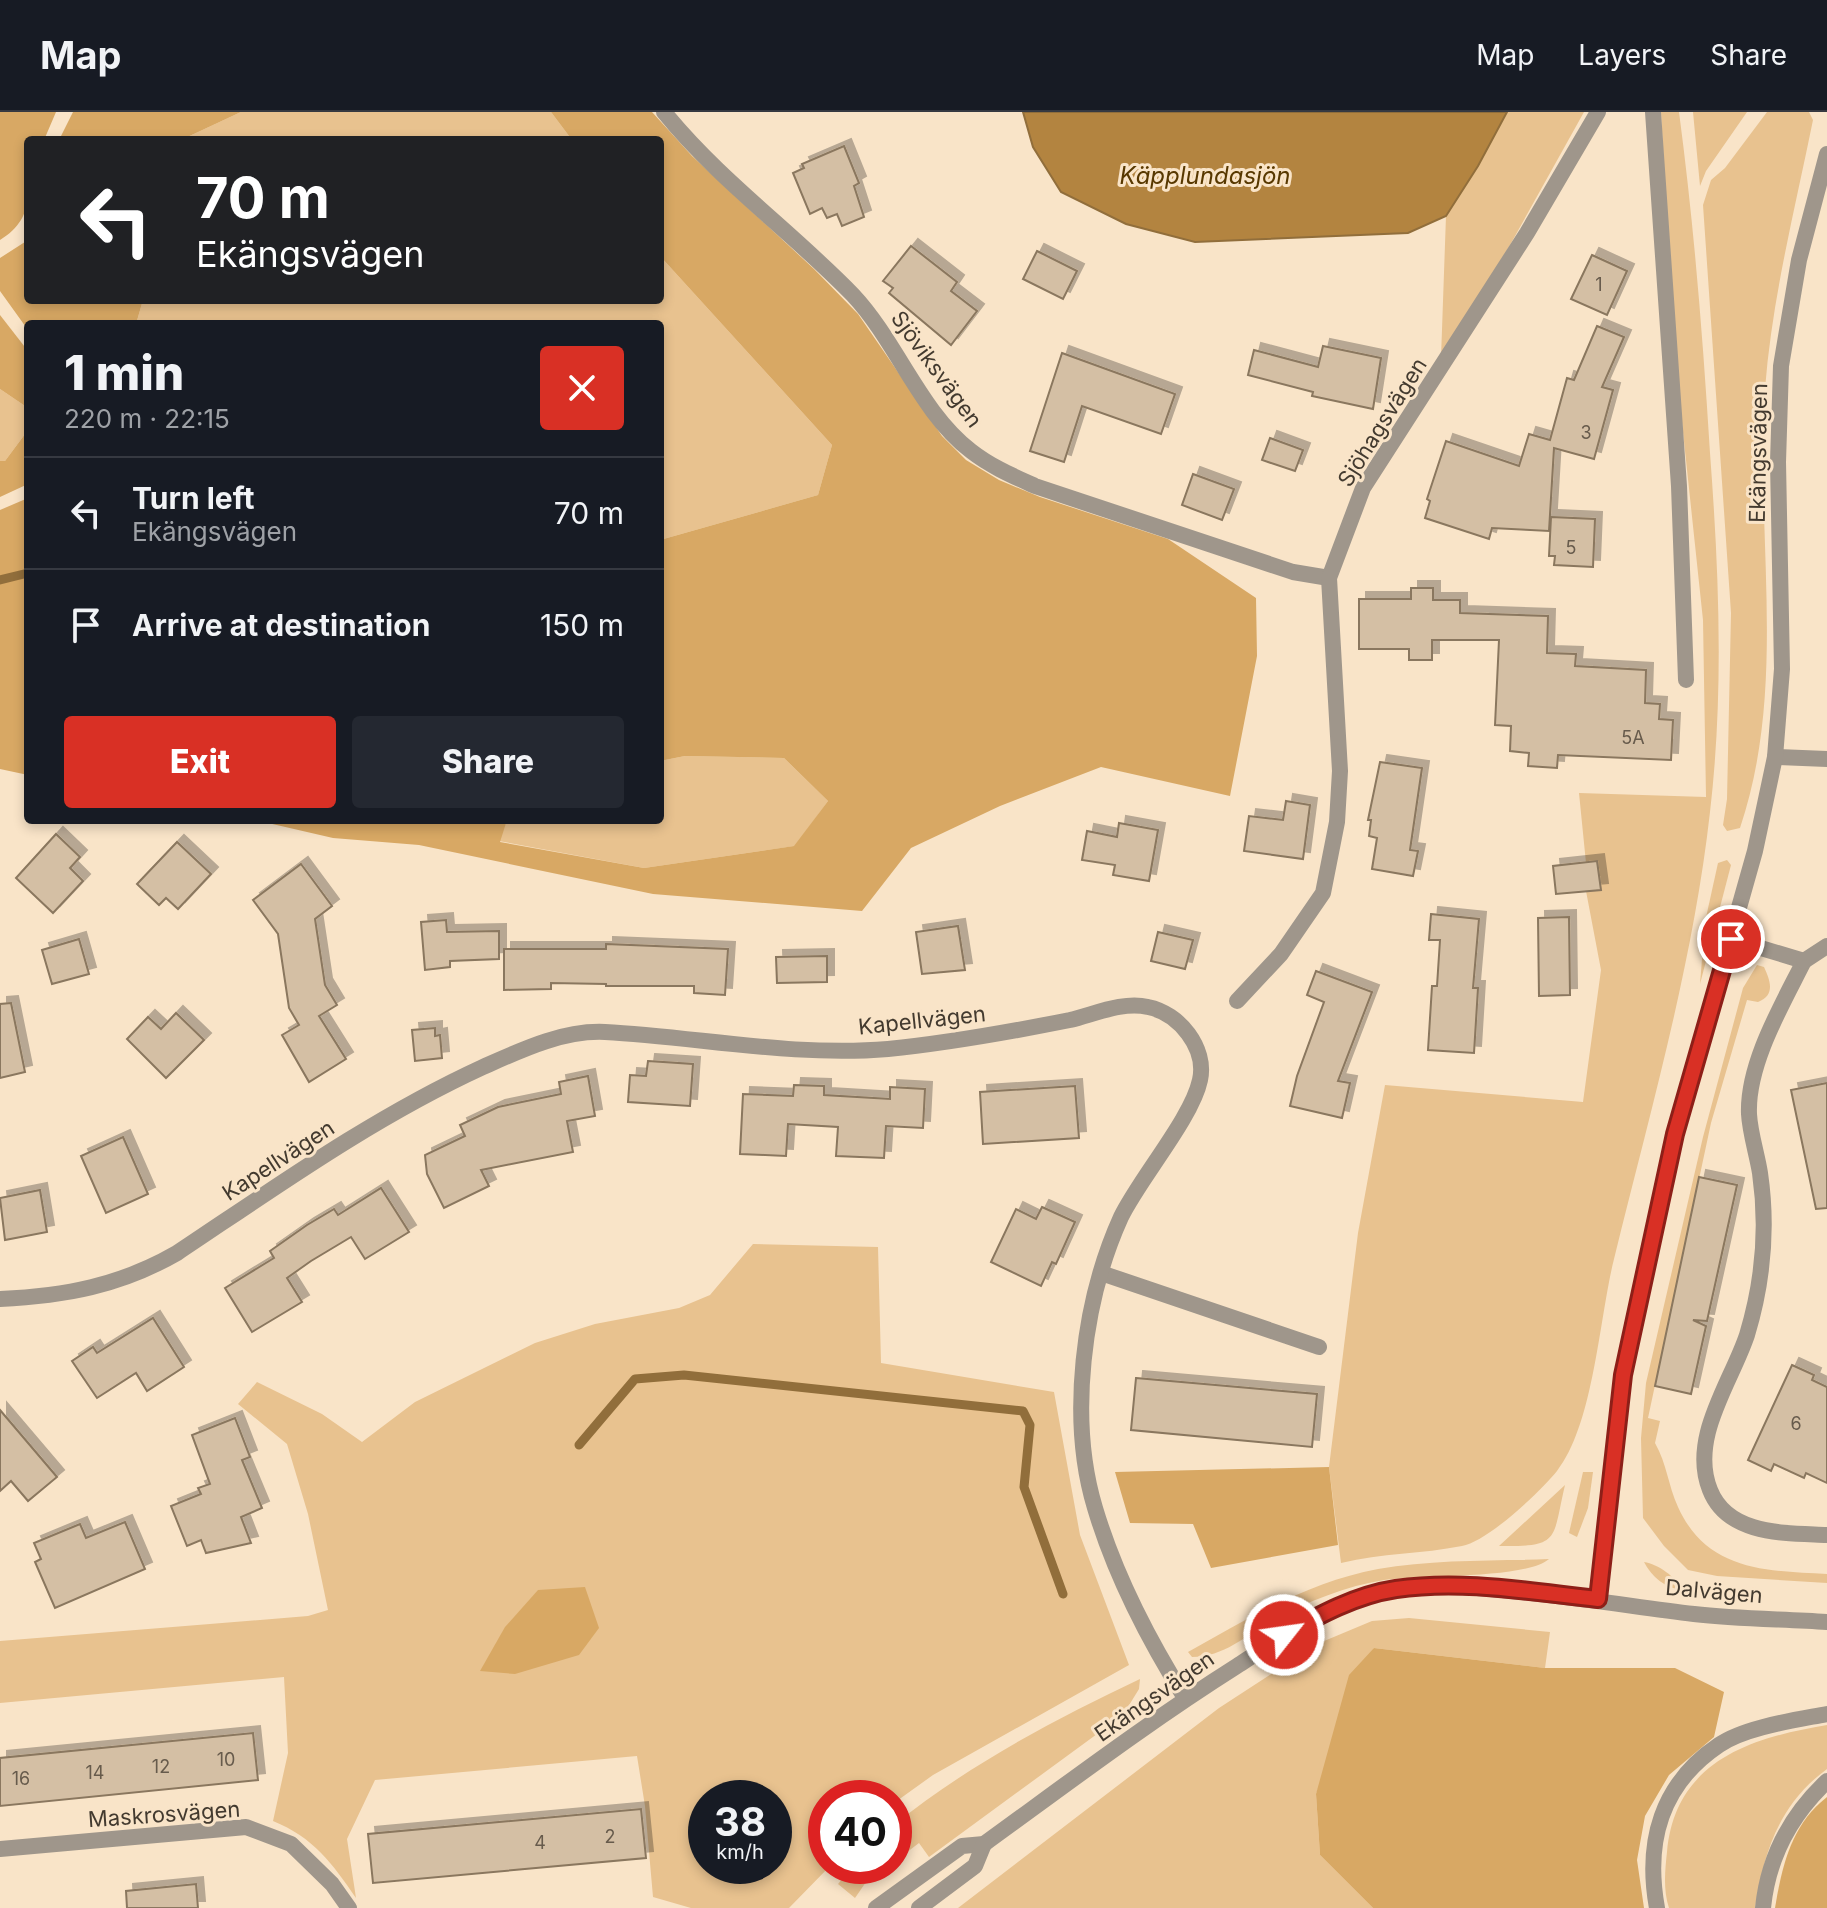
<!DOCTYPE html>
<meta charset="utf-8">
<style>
:root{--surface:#171b24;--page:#242831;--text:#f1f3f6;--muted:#9ea1a6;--line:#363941;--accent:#d93025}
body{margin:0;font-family:Inter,sans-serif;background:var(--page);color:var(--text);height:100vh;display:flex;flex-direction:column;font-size:30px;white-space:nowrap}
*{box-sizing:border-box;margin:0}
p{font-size:26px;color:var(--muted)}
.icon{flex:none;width:44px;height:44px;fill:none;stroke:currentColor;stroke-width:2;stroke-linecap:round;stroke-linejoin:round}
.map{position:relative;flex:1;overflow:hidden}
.side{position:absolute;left:24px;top:208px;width:640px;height:504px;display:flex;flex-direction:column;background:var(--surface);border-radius:8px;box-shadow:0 4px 12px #0003}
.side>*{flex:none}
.guide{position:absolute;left:24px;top:24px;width:640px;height:168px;border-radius:8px;box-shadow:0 4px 12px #0003;background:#202124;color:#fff;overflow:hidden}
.speed{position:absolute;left:688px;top:1668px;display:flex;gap:16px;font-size:40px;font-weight:700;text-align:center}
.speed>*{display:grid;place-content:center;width:104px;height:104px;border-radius:50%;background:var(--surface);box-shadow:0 4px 12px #0003;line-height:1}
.speed small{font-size:20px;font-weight:400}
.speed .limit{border:12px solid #d22;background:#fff;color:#111}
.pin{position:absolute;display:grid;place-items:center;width:68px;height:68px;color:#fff;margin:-34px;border:4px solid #fff;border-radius:50%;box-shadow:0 2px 8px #0007}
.me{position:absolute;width:88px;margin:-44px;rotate:60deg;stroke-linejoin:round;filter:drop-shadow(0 0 6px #0008)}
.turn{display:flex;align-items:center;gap:28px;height:168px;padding:0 40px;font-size:36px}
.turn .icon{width:104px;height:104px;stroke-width:2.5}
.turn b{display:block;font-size:56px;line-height:68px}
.round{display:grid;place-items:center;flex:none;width:84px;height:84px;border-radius:8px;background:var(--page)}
.headline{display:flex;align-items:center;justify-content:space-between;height:136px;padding:0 40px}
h1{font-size:48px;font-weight:800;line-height:60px}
.button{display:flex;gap:16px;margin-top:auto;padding:16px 40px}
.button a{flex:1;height:92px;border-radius:8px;background:var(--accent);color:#fff;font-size:32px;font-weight:800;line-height:92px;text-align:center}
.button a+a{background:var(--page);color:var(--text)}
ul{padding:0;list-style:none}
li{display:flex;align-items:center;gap:24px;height:112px;padding:0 40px;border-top:2px solid var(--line)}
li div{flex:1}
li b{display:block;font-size:30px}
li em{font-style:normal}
header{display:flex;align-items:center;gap:48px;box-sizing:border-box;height:112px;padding:0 40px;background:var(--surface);border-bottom:2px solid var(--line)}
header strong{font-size:38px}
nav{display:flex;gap:44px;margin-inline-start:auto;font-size:28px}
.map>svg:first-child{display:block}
.green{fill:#e8c28f;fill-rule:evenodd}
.forest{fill:#d8a864}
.water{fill:#b38440;stroke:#916e3b;stroke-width:2}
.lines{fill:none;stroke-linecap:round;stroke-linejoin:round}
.stream{stroke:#916e3b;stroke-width:9}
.building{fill:#d4bfa4;stroke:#8a775e;stroke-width:2;filter:url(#shadow)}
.service{stroke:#9f968b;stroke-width:16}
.minor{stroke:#9f968b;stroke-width:16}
.tertiary{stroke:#9f968b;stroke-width:16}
.route-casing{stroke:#8d1f18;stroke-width:20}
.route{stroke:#d93025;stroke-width:14}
.labels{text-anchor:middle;stroke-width:6;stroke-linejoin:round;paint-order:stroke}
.number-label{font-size:18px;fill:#675b4c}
.street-label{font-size:22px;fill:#433a2f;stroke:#f9e4c8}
.water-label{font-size:24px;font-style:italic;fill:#583800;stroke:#f9e4c8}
</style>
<header>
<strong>Map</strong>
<nav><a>Map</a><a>Layers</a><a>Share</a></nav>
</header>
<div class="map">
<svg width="1827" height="1796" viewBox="0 0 1827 1796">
<defs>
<filter id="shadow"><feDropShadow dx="7" dy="-7" stdDeviation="0" flood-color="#0004"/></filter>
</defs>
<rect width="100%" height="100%" fill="#f9e4c8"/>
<g class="green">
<path d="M 241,0 L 551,0 L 572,28 L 181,28 Z"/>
<path d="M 1507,0 L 1584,0 L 1510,133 L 1441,246 L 1446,104 L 1478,54 Z"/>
<path d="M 1661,0 L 1679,0 C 1694,113 1703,227 1710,341 C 1719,461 1724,580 1710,700 C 1693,852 1650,1000 1614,1147 C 1599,1207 1594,1311 1557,1359 C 1541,1379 1487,1430 1462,1434 C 1422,1442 1382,1441 1341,1451 L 1329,1355 L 1358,1121 L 1385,973 L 1583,990 L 1601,858 L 1586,779 L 1601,777 L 1597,750 L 1586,751 L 1579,681 L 1706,685 L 1703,508 L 1673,226 Z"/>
<path d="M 1693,0 L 1747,0 L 1706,59 L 1700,74 Z"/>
<path d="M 1767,0 L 1809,0 L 1813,8 C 1795,97 1772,186 1765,277 C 1755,425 1788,573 1740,716 L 1727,719 L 1723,713 L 1727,687 L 1731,501 L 1703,93 L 1711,68 L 1725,56 Z"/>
<path d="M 660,144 L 832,333 L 818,383 L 660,428 L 660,212 L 136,212 L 143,188 L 660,188 Z"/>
<path d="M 0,277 L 28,296 L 28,318 L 5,349 L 0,349 Z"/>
<path d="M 685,644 L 784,646 L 828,689 L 795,734 L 644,756 L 499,729 L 507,708 L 660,708 L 660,649 Z"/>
<path d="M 1727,748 L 1731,753 L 1700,872 L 1705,810 L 1718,751 Z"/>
<path d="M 1757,853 L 1764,855 C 1770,868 1776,883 1758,890 L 1747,888 L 1711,1011 L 1648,1306 L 1660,1309 L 1655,1331 C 1667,1352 1668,1373 1678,1395 C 1707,1459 1766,1459 1827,1462 L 1827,1471 L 1717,1464 L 1688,1458 L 1664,1434 L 1643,1406 L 1641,1326 L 1646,1271 L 1703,1025 L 1743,876 Z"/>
<path d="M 753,1132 L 878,1135 L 881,1251 L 1054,1280 L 1080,1423 L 1129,1553 L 933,1663 L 894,1691 L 894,1686 L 826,1686 L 826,1754 L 830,1754 L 789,1796 L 691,1796 L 653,1785 L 645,1694 L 637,1644 L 375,1668 L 347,1727 L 356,1786 C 333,1752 313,1725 273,1709 L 288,1641 L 284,1565 L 0,1591 L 0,1529 L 308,1504 L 328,1498 L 308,1402 L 287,1332 L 238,1292 L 257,1270 L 322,1302 L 362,1330 L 415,1290 L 535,1231 L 595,1212 L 679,1196 L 710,1183 ZM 706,1686 L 774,1686 L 774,1754 L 706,1754 Z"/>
<path d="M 1583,1360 L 1593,1360 L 1588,1396 L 1577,1425 L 1569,1421 Z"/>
<path d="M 1565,1373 C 1552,1428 1561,1435 1499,1434 Z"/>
<path d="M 1549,1447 C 1527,1467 1419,1463 1384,1468 C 1347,1474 1308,1489 1274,1508 C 1246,1523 1225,1545 1192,1545 L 1188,1540 C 1249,1506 1308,1470 1378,1457 C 1433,1447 1493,1449 1549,1447 Z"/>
<path d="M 1644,1450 C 1658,1452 1676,1465 1682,1478 C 1665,1476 1652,1465 1644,1450 Z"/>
<path d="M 1409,1506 L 1550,1520 L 1545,1556 L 1374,1536 L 1316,1682 L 1320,1743 L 1373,1796 L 958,1796 L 1219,1596 L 1317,1532 L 1372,1509 Z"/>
<path d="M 1140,1567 L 1139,1577 L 1123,1603 L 929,1745 L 919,1731 L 894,1750 L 894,1713 C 967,1654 1055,1607 1140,1567 Z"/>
<path d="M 1827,1613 L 1827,1657 C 1779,1692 1764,1740 1755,1796 L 1669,1796 C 1663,1778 1665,1758 1667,1740 C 1675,1650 1749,1626 1827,1613 Z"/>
<path d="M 853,1754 L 888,1754 L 866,1770 L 855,1786 L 838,1772 Z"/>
</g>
<g class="forest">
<path d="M 0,0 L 56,0 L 44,28 L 28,28 C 28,69 39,105 0,128 Z"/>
<path d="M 73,0 L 241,0 L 181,28 L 59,28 Z"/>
<path d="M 551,0 L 652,0 L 692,44 L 814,157 L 858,202 L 942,324 L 966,348 L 999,368 L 1040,385 L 1168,427 L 1256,486 L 1257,544 L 1230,684 L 1101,655 L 1000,694 L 911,736 L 862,799 L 653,782 L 419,733 L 333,726 L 255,708 L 507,708 L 500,730 L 644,756 L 794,734 L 828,689 L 784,646 L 685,644 L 660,649 L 660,428 L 818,383 L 832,333 L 660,144 L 660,28 L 572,28 Z"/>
<path d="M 28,128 L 28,188 L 143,188 L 136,212 L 28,212 L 28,218 L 0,179 L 0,146 Z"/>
<path d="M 0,203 L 28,239 L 28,296 L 0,277 Z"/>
<path d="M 28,318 L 28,372 L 0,385 L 0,349 L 5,349 Z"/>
<path d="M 28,386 L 28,663 L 0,657 L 0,398 Z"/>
<path d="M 1329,1355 L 1338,1433 L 1211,1456 L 1193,1412 L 1130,1411 L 1115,1360 Z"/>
<path d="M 585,1475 L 599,1516 L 579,1543 L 515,1562 L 480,1559 L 505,1515 L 538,1478 Z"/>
<path d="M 1374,1536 L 1545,1556 L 1675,1556 L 1724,1580 L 1714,1625 L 1669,1663 L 1645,1704 L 1637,1748 L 1644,1796 L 1373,1796 L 1320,1743 L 1316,1682 L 1349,1563 Z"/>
<path d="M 1827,1685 L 1827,1796 L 1775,1796 C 1782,1754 1791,1713 1827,1685 Z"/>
</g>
<path class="water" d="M 1023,0 L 1507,0 L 1478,54 L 1446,104 L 1408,121 L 1195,130 L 1126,112 L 1061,80 L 1033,35 Z"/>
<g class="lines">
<g class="stream">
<path d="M 0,468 L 28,461"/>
<path d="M 579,1333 L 635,1267 L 684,1263 L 1023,1299 L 1030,1313 L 1024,1375 L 1063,1482"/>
</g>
</g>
<g class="building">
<path d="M 844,34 L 859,71 L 854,74 L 864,105 L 842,114 L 837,102 L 827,106 L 822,96 L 810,102 L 793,61 L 804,56 L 802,52 Z"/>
<path d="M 911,134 L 957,170 L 951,179 L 977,199 L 951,233 L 889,181 L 893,176 L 883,169 Z"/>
<path d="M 1037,139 L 1077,159 L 1063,187 L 1023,167 Z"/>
<path d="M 1592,143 L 1627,159 L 1607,203 L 1571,187 Z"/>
<path d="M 1597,214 L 1624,225 L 1602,275 L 1613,278 L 1594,347 L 1554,336 L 1549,419 L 1492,416 L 1489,427 L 1425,406 L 1430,389 L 1427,387 L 1446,329 L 1519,354 L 1529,322 L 1550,328 L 1567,266 L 1574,268 Z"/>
<path d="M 1323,234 L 1381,246 L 1373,297 L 1312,284 L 1313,280 L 1248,263 L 1254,238 L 1318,255 Z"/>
<path d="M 1062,241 L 1175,282 L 1161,322 L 1082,294 L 1064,350 L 1030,339 Z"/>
<path d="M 1270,326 L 1303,338 L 1295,359 L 1262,348 Z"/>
<path d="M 1193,362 L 1234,377 L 1222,408 L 1182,393 Z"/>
<path d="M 1551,405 L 1595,407 L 1593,455 L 1554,453 L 1555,444 L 1549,444 Z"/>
<path d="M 1411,476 L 1433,476 L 1433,488 L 1460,488 L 1460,501 L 1548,504 L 1547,541 L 1576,542 L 1575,554 L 1646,558 L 1645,591 L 1660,592 L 1659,607 L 1673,608 L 1671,648 L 1558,643 L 1557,656 L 1528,654 L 1529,641 L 1510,639 L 1511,614 L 1495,613 L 1499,528 L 1432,528 L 1432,548 L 1409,548 L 1409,537 L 1359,537 L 1359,487 L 1411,487 Z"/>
<path d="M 1380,650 L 1422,656 L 1410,738 L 1418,739 L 1413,764 L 1372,757 L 1377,726 L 1369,724 L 1371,708 L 1368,708 Z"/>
<path d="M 1286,689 L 1310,693 L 1303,747 L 1244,739 L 1249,704 L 1283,708 Z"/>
<path d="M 1119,711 L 1158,718 L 1149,769 L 1113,763 L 1115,753 L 1082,748 L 1087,719 L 1117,725 Z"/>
<path d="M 56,722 L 80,745 L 70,756 L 83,769 L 53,801 L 16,766 Z"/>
<path d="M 177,730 L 211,762 L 178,797 L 166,786 L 159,793 L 137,772 Z"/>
<path d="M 1597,749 L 1601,778 L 1556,782 L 1553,754 Z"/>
<path d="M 301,752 L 332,794 L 315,807 L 325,873 L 337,893 L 319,904 L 346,947 L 309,970 L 282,923 L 299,913 L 289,896 L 278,822 L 253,788 Z"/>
<path d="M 1431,802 L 1479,807 L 1473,876 L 1478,876 L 1474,941 L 1428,938 L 1432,874 L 1437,874 L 1440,828 L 1429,828 Z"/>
<path d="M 1569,805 L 1570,883 L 1539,884 L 1538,806 Z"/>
<path d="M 446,808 L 447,820 L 499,819 L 499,847 L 450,849 L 450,855 L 425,858 L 421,810 Z"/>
<path d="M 958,814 L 965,858 L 922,862 L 916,820 Z"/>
<path d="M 1158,820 L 1193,828 L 1185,857 L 1151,849 Z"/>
<path d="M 79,827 L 89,862 L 52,872 L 42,838 Z"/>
<path d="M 606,832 L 728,837 L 725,883 L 694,881 L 694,874 L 606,874 L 606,872 L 551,871 L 551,877 L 504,878 L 504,837 L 606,837 Z"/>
<path d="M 827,844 L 827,870 L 777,871 L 776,845 Z"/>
<path d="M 1316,859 L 1372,880 L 1338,969 L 1350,971 L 1342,1006 L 1290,994 L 1297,964 L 1324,890 L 1307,883 Z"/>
<path d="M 11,891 L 25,960 L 0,966 L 0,892 Z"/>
<path d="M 176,901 L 204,928 L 166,966 L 127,927 L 148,905 L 161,917 Z"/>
<path d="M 435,916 L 435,924 L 440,923 L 442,946 L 415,949 L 412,918 Z"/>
<path d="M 648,949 L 693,952 L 690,994 L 628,990 L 630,963 L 646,964 Z"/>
<path d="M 588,964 L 595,1004 L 567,1009 L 573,1040 L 481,1058 L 489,1074 L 444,1096 L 427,1062 L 425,1043 L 465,1024 L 460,1013 L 498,995 L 561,982 L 559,970 Z"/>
<path d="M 1827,971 L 1827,1096 L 1816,1097 L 1791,978 Z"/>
<path d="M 794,973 L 824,974 L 824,983 L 890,987 L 890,975 L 925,977 L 923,1016 L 886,1014 L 884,1046 L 836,1044 L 838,1015 L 788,1012 L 786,1044 L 740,1042 L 743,982 L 793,984 Z"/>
<path d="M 1075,974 L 1079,1026 L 983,1032 L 980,980 Z"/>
<path d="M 123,1025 L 148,1082 L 106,1101 L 81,1044 Z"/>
<path d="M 1699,1065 L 1737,1073 L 1707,1209 L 1693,1208 L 1706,1214 L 1691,1282 L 1655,1274 Z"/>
<path d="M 381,1076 L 409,1120 L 365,1147 L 351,1125 L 311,1149 L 287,1166 L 302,1190 L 252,1220 L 225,1176 L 274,1146 L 270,1139 L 307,1113 L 334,1097 L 338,1103 Z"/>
<path d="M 40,1078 L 47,1120 L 5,1128 L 0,1086 Z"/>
<path d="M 1042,1095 L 1075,1110 L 1056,1152 L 1052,1150 L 1041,1174 L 991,1150 L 1016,1097 L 1036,1107 Z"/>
<path d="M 153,1206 L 184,1255 L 147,1279 L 136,1261 L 97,1286 L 72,1249 L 93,1235 L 97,1241 Z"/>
<path d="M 1792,1253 L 1814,1263 L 1812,1268 L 1827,1275 L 1827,1371 L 1806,1361 L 1804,1366 L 1774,1352 L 1771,1359 L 1748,1348 Z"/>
<path d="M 1136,1266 L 1317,1282 L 1312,1335 L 1131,1318 Z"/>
<path d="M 0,1298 L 57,1365 L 28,1389 L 11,1369 L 0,1379 Z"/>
<path d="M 235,1306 L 250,1345 L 242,1348 L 262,1396 L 241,1405 L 251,1431 L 206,1441 L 201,1428 L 187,1434 L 171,1394 L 201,1382 L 198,1376 L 210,1372 L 192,1323 Z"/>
<path d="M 125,1410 L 145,1457 L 55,1496 L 35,1450 L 41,1447 L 34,1431 L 80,1412 L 86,1426 Z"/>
<path d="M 253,1621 L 258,1668 L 0,1694 L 0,1646 Z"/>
<path d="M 641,1697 L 646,1746 L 373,1771 L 368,1722 Z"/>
<path d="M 196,1772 L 198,1796 L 127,1796 L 126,1779 Z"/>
</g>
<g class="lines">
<g class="service">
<path d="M 1775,645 L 1827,647"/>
<path d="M 1731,827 L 1804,849 C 1782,893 1747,952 1749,1002 C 1750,1021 1757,1042 1760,1061 C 1768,1116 1763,1170 1747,1223 C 1731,1271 1689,1326 1710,1378 C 1728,1424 1787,1421 1827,1423"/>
<path d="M 1804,849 L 1827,834"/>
<path d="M 1101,1161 L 1319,1235"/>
</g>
<g class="minor">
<path d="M 664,0 C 719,68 792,120 853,183 C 897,230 920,300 971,339 C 990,354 1013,364 1035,374 L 1293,460 L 1329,466"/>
<path d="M 1653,0 L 1679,374 L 1686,568"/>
<path d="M 1237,889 L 1281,842 L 1323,781 L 1337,710 L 1340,659 L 1329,466 L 1363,376 L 1527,121 L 1598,0"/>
<path d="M 0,1187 C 64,1184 120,1174 177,1141 C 276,1075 374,1005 483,955 C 521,938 563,918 605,920 C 698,925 794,945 888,937 C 949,931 1010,920 1070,908 C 1095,902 1123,889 1148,895 C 1179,901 1207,936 1200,968 C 1192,1006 1140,1066 1121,1105 C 1083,1189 1068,1307 1095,1396 C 1115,1463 1148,1527 1185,1586"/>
<path d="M 0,1737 L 246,1715 L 291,1732 L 332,1772 L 349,1796"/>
<path d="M 1657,1796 C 1645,1730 1661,1672 1719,1633 C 1745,1615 1796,1608 1827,1602"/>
<path d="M 1763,1796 C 1768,1746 1791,1703 1827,1669"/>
</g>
<g class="tertiary">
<path d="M 1598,1487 L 1623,1263 L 1675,1022 L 1755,739 L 1775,645 L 1782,557 L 1778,350 L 1781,254 L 1799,148 L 1827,42"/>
<path d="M 876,1796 L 962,1734 L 984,1732 C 1068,1671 1150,1609 1237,1554 C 1286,1522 1335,1488 1393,1477 C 1429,1471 1466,1475 1502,1478 C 1567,1484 1630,1494 1694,1502 C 1738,1507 1783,1507 1827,1510"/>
<path d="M 919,1796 L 975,1754 L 984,1732"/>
</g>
</g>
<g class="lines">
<defs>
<path id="route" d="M 1284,1523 C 1319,1503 1356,1483 1396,1477 C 1462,1467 1532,1480 1598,1487 L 1623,1263 L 1675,1022 L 1731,827"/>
</defs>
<use href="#route" class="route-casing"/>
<use href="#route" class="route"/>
</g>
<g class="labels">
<g class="number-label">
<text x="1599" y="179">1</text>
<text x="1586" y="327">3</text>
<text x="1571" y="442">5</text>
<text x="1633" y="632">5A</text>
<text x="1796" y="1318">6</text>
<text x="226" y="1654">10</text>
<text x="161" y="1661">12</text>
<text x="95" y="1667">14</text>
<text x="21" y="1673">16</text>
<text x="610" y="1731">2</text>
<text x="540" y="1737">4</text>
</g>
<g class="street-label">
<text transform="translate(937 257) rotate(54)" y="8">Sjöviksvägen</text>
<text transform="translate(1382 310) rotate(-58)" y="8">Sjöhagsvägen</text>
<text transform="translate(1758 341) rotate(-89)" y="8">Ekängsvägen</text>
<text transform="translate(922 908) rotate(-6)" y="8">Kapellvägen</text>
<text transform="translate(278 1048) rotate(-33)" y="8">Kapellvägen</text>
<text transform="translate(1714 1479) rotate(5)" y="8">Dalvägen</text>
<text transform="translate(1154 1584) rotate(-35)" y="8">Ekängsvägen</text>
<text transform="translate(164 1702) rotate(-4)" y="8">Maskrosvägen</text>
</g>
<g class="water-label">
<text x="1205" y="72">Käpplundasjön</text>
</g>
</g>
</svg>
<div class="speed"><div>38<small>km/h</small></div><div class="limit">40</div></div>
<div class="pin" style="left:1731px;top:827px;background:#d93025"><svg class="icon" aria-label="arrive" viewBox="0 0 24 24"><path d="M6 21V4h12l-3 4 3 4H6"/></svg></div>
<svg class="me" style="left:1284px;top:1523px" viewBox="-20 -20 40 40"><circle r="17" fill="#d93025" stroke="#fff" stroke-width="3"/><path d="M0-11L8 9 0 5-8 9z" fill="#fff"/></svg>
<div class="guide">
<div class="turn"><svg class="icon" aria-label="left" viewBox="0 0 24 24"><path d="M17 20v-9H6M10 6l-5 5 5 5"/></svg><div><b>70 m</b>Ekängsvägen</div></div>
</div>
<section class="side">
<div class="headline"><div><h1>1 min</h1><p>220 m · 22:15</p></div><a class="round" style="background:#d93025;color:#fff"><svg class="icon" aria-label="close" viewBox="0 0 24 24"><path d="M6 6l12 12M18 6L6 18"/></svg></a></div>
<ul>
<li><svg class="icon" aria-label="left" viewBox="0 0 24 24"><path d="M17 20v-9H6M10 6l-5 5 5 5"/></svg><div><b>Turn left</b><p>Ekängsvägen</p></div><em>70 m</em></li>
<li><svg class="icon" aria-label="arrive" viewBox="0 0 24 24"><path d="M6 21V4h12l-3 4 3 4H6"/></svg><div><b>Arrive at destination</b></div><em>150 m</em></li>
</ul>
<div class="button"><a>Exit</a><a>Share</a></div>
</section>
</div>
